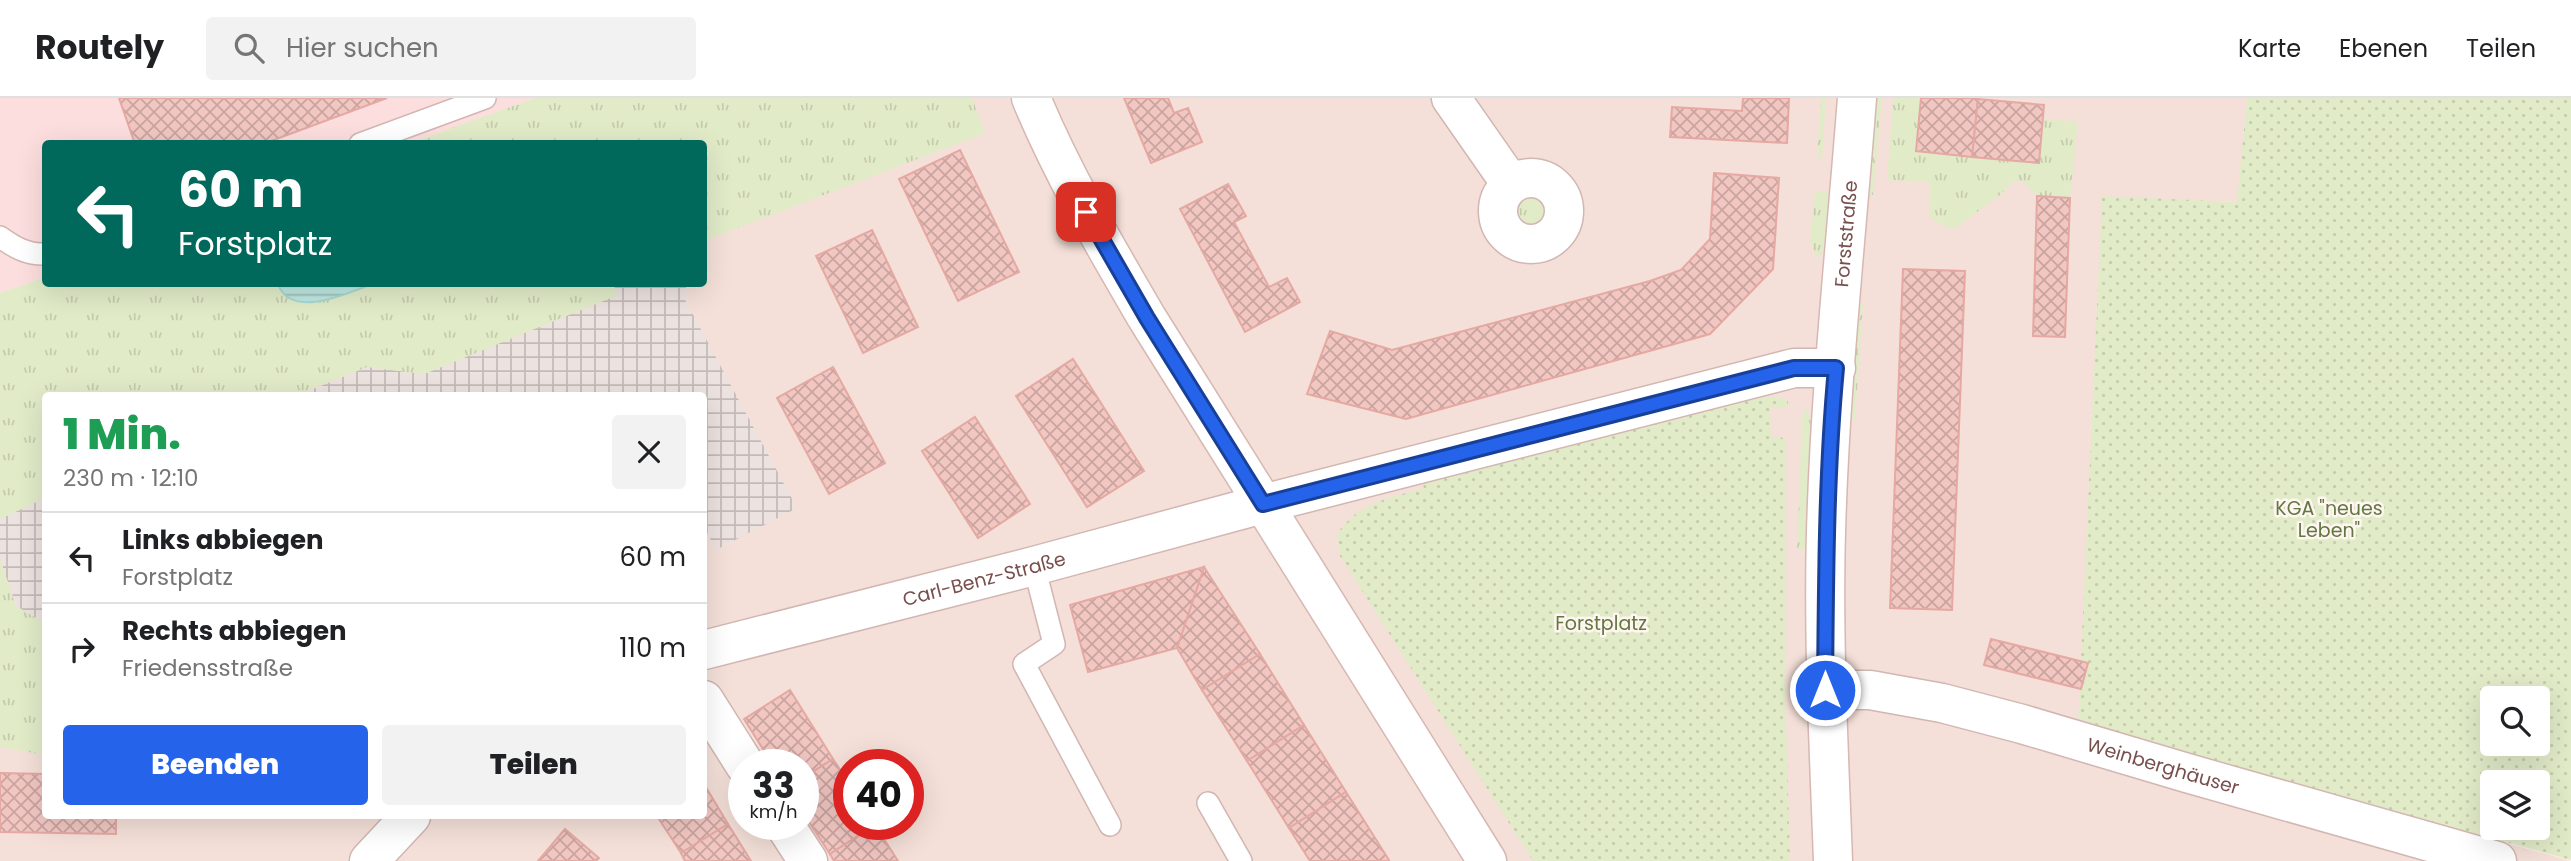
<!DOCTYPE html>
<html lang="de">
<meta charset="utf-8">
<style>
:root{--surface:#fff;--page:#f2f2f2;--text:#202124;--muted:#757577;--line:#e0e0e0;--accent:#2563eb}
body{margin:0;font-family:Poppins,sans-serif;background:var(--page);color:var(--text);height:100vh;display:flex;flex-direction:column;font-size:26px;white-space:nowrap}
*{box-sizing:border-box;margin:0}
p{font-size:23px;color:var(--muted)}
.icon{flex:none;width:38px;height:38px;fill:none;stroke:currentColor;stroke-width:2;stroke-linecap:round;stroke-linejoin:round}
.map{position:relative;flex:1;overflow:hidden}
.drawer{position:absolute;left:42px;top:294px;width:665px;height:427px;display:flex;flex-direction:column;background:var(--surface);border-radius:7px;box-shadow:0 7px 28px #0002}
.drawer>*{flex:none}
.guide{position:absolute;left:42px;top:42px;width:665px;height:147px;border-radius:7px;box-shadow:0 7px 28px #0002;background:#00695c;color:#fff;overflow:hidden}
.tools{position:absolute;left:2480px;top:588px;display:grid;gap:14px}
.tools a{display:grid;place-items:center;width:70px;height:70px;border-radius:7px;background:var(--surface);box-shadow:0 7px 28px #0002;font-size:35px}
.speed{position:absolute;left:728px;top:651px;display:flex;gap:14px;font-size:35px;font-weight:700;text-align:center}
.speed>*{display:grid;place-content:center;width:91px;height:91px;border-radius:50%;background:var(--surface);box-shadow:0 7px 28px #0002;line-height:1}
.speed small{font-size:18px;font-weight:400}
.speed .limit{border:10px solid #d22;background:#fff;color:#111}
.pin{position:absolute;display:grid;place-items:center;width:60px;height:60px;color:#fff;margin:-30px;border-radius:14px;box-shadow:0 4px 10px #0006}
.me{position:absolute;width:77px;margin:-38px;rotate:0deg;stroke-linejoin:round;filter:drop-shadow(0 0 5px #0008)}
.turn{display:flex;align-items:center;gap:24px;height:147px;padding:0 21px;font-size:32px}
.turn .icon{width:91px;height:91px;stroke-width:2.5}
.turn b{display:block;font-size:49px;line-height:60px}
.round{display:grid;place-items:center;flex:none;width:74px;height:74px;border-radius:7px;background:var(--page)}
.head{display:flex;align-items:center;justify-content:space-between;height:119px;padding:0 21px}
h1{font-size:42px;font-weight:800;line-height:52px;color:#1e9e55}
.action{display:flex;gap:14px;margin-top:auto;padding:14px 21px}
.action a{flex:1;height:80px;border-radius:7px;background:var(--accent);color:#fff;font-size:28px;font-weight:800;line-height:80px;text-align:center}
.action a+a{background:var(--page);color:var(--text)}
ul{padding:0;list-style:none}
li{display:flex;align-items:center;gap:21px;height:91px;padding:0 21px;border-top:2px solid var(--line)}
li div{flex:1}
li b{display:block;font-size:26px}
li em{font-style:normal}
header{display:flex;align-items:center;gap:42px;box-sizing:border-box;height:98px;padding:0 35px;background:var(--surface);border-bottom:2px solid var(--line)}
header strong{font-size:33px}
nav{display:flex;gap:38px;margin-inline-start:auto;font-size:24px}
.search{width:490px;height:63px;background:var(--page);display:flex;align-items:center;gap:18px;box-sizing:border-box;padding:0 24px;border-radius:7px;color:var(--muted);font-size:26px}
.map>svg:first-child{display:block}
.residential{fill:#f4e0d8;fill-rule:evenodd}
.commercial{fill:#fddede}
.industrial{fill:url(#industrial-grid)}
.grass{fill:url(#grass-tufts)}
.park{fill:url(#park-dots);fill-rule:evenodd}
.water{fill:url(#water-rules);stroke:#a4d9d1;stroke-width:2}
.building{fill:url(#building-cross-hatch);stroke:#e5a8a2;stroke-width:2}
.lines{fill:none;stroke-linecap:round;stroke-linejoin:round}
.lane-casing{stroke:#d2b6b2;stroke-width:24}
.street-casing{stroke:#d2b6b2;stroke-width:41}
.secondary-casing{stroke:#d7b7b2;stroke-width:41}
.lane{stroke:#fff;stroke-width:21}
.street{stroke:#fff;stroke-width:38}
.secondary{stroke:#fff;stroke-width:38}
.route-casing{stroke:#184099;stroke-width:18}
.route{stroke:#2563eb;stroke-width:12}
.labels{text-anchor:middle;stroke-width:5;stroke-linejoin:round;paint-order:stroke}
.street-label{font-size:19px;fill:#784f4d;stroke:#fff5f1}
.park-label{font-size:19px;fill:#627841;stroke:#fff5f1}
</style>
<header>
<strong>Routely</strong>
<div class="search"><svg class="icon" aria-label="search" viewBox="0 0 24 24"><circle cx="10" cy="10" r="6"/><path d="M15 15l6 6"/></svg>Hier suchen</div>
<nav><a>Karte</a><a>Ebenen</a><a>Teilen</a></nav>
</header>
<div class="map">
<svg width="2571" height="763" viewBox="0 0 2571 763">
<defs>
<pattern id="industrial-grid" width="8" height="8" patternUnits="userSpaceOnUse" patternTransform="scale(1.75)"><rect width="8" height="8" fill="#ece2e0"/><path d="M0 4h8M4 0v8" fill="none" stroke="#c4bab8"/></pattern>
<pattern id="grass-tufts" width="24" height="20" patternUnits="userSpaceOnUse" patternTransform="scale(1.75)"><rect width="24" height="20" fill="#e1ebc8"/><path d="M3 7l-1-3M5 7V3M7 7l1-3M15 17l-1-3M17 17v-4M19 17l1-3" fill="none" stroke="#c5cbad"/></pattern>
<pattern id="park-dots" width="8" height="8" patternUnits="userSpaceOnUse" patternTransform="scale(1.75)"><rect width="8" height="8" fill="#e1ebc8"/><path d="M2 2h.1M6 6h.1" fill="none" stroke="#c5cbad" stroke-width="1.8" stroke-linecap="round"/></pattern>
<pattern id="water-rules" width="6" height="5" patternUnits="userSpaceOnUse" patternTransform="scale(1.75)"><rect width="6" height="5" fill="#bee7e1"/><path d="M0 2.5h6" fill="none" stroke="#9fbeb9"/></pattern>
<pattern id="building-cross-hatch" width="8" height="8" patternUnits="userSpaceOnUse" patternTransform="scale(1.75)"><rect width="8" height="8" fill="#f2c7c2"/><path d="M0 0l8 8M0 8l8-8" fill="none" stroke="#c9a4a0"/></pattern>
</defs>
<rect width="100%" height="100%" fill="#fdf0ea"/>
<path class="residential" d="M 535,0 L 2247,0 L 2238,104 L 2102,99 L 2192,657 L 2571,763 L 0,763 L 0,195 L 45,179 L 46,186 L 704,186 L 704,46 L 410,45 ZM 46,298 L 704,298 L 704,718 L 46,718 ZM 744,667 L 803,667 L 803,726 L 744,726 ZM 849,667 L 908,667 L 908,726 L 849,726 Z"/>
<path class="commercial" d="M 0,0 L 535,0 L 410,45 L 46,46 L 45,179 L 0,195 Z"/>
<g class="industrial">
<path d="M 613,186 L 684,186 L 690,197 L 684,200 L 797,410 L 716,452 L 704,429 L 704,298 L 296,298 L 367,269 L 424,276 L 617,197 Z"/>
<path d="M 45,400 L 45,525 L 16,508 L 0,461 L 0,421 Z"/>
</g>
<g class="grass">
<path d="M 535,0 L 972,0 L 985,35 L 704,143 L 704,46 L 410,45 Z"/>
<path d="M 1821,0 L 1826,0 L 1822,60 L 1817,60 Z"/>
<path d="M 1876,0 L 1882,0 L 1873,97 L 1867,97 Z"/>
<path d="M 1893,0 L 1921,0 L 1916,53 L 2039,65 L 2043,22 L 2078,23 L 2070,100 L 2037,98 L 2023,83 L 2013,84 L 1999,98 L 1954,131 L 1948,130 L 1929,119 L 1930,84 L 1887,82 Z"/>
<circle cx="1531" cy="113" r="26"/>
<path d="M 1815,93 L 1829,93 L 1825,142 L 1821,158 L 1817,160 L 1810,144 Z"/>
<path d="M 45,179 L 46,186 L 278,186 L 280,192 L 332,201 L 372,186 L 613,186 L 618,197 L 424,276 L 367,269 L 296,297 L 46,298 L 45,400 L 0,421 L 0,195 Z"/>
<path d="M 1858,206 L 1863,206 L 1855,321 L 1850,320 Z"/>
<path d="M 1805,310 L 1810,317 L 1811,330 L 1807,451 L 1797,452 L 1802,320 Z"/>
<path d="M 0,461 L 16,508 L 45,525 L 45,657 L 0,649 Z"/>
</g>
<g class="park">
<path d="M 2247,0 L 2571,0 L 2571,762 L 2078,627 L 2102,98 L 2237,104 ZM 2492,600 L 2538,600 L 2538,646 L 2492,646 ZM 2492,684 L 2538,684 L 2538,730 L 2492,730 Z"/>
<path d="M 1769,299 L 1788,301 L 1788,310 L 1770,310 L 1771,339 L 1786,340 L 1786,622 L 1790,763 L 1533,763 L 1340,458 L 1337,436 C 1360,403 1388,401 1424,390 L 1421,382 L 1747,301 Z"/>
</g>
<path class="water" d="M 278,186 L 372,186 C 348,195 291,222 278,186 Z"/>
<g class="building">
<path d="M 119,0 L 387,0 L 263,46 L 135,46 Z"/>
<path d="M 1124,0 L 1168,0 L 1174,15 L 1188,10 L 1202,44 L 1151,65 Z"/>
<path d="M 1743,0 L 1789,0 L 1787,45 L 1670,39 L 1672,9 L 1742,13 Z"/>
<path d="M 1921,0 L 1978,0 L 1972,59 L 1916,53 Z"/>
<path d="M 1978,1 L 2044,7 L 2039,65 L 1972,59 Z"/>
<path d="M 960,52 L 1019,174 L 958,203 L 899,81 Z"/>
<path d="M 1714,75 L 1779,80 L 1773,171 L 1710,236 L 1406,321 L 1307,296 L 1330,233 L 1392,252 L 1650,183 L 1681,172 L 1710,141 Z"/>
<path d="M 1228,86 L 1246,118 L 1234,124 L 1269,189 L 1287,180 L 1300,204 L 1245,234 L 1180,111 Z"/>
<path d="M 2037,98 L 2070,100 L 2065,239 L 2033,238 Z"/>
<path d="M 872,132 L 918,229 L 863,255 L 816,158 Z"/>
<path d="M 1903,171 L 1965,173 L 1952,512 L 1890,510 Z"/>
<path d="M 1073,261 L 1144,373 L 1087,409 L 1016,298 Z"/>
<path d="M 833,269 L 885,365 L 829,396 L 777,300 Z"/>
<path d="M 975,319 L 1030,406 L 978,440 L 922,353 Z"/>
<path d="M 1204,469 L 1260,556 L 1202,592 L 1177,550 Z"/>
<path d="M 1204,469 L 1177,550 L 1088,574 L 1070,507 Z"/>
<path d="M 1991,541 L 2088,565 L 2081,591 L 1984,567 Z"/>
<path d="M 1260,556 L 1304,627 L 1247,663 L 1202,592 Z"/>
<path d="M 790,592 L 833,661 L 803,680 L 803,667 L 773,667 L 744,621 Z"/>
<path d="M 1304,627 L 1346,694 L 1289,730 L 1247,663 Z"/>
<path d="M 833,661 L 849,685 L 849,726 L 875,727 L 830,756 L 803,715 L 803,680 Z"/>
<path d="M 0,675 L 46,676 L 46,718 L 116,718 L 116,736 L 0,734 Z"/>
<path d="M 704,686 L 728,726 L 681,755 L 657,718 L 704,718 Z"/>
<path d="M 1346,694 L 1389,762 L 1388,763 L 1310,763 L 1289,730 Z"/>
<path d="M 728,726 L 751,763 L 685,763 L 681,755 Z"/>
<path d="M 875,727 L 898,763 L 834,763 L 830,756 Z"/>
<path d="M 565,731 L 599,760 L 596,763 L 538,763 Z"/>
</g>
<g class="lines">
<defs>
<g id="lane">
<path d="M 360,46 L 485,0"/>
<path d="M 0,139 C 14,149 27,157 46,156"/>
<path d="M 1034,468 L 1054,546 L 1024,566 L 1110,727"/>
<path d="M 1208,705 L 1241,763"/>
</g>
<g id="street">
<path d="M 1451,0 L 1511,86"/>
<circle cx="1531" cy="113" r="33"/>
<path id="s1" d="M 704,552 L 1034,468 L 1263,406 L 1794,270 L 1836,270"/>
<path id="s2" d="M 1825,592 L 1870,592 L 1942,605 L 2022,626 L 2187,675 L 2497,763"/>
<path d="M 704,602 L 745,667"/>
<path d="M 784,726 L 808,763"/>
<path d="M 369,763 L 411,718"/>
</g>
<g id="secondary">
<path d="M 1031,0 C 1063,77 1105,148 1147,220 L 1487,763"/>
<path id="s3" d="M 1833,763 C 1829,653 1823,544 1826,434 C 1830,289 1846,144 1857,0"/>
</g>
</defs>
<use href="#lane" class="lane-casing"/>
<use href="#street" class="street-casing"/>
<use href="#secondary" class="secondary-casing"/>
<use href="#lane" class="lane"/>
<use href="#street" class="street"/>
<use href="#secondary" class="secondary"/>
</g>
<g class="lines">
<defs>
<path id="route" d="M 1086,114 L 1147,220 L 1263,406 L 1794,270 L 1836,270 C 1826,377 1826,484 1825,592"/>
</defs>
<use href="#route" class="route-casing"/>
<use href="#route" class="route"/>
</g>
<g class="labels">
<g class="street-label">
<text dy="7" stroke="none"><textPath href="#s3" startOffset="628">Forststraße</textPath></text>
<text dy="7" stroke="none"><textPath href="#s1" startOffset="289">Carl-Benz-Straße</textPath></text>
<text dy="7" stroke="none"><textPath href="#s2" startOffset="348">Weinberghäuser</textPath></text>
</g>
<g class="park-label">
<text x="2329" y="417">KGA "neues<tspan x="2329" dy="22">Leben"</tspan></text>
<text x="1601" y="532">Forstplatz</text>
</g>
</g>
</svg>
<div class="tools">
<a><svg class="icon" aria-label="search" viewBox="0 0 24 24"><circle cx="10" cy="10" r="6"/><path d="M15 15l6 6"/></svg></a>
<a><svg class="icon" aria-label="layers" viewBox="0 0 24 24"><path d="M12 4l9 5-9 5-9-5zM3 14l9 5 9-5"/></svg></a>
</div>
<div class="speed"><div>33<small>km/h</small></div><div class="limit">40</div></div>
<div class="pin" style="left:1086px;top:114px;background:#d93025"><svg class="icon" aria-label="arrive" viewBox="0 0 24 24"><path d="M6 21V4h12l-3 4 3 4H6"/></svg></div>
<svg class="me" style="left:1825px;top:592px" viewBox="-20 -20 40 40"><circle r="17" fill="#2563eb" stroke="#fff" stroke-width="3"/><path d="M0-11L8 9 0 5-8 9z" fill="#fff"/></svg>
<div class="guide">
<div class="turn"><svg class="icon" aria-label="left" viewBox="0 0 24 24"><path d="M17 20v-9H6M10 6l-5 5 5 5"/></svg><div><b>60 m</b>Forstplatz</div></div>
</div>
<section class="drawer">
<div class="head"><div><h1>1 Min.</h1><p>230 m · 12:10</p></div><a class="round"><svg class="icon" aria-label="close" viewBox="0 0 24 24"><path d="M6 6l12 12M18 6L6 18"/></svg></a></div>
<ul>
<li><svg class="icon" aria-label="left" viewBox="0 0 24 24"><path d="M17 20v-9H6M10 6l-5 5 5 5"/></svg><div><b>Links abbiegen</b><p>Forstplatz</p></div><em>60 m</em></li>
<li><svg class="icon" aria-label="right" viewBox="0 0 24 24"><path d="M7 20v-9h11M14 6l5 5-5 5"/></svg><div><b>Rechts abbiegen</b><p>Friedensstraße</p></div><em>110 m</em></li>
</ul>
<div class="action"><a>Beenden</a><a>Teilen</a></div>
</section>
</div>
